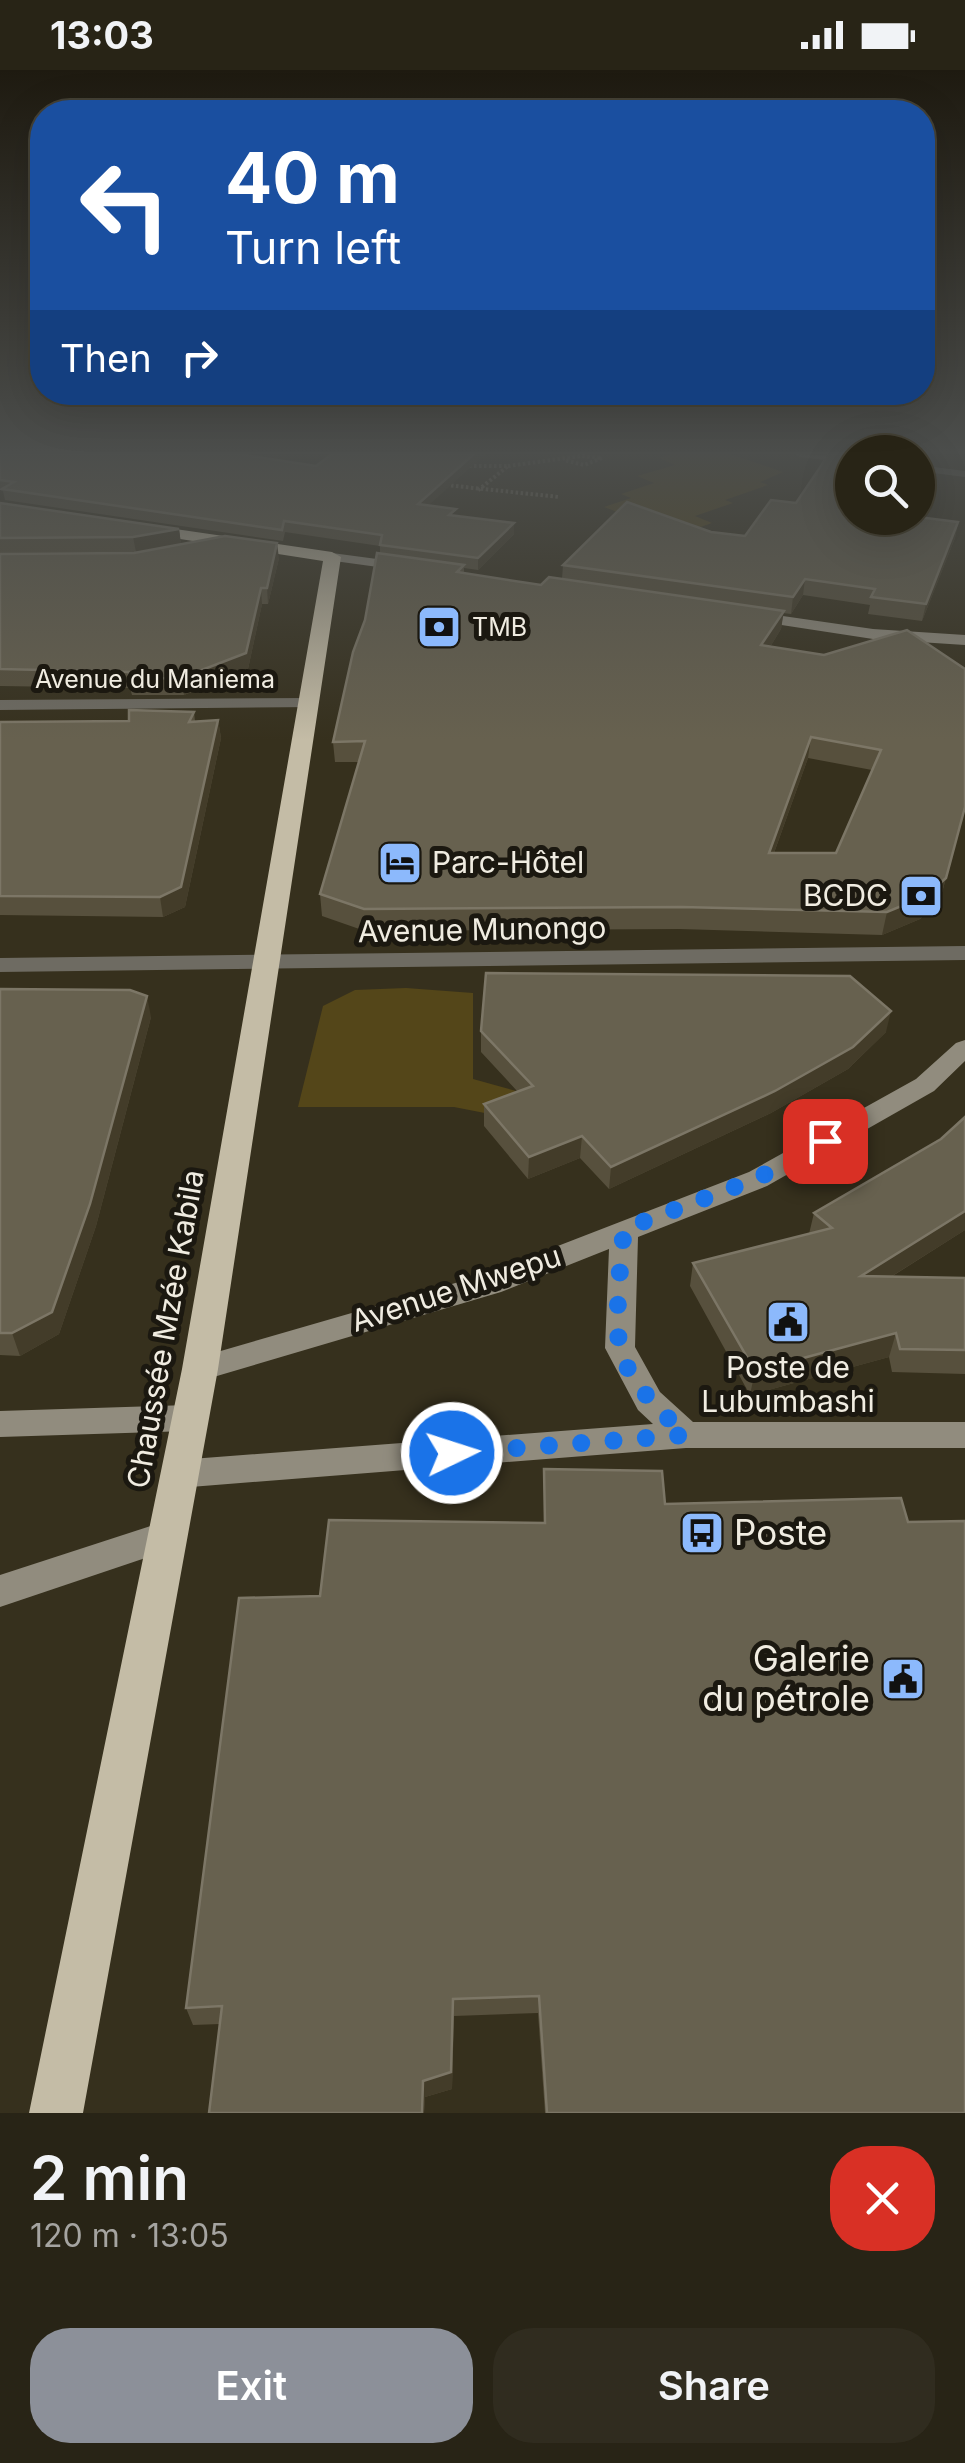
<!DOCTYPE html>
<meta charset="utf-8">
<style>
:root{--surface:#282416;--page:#302c1f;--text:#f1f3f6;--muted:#a5a4a1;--line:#444135;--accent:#8c9099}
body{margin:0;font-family:Inter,sans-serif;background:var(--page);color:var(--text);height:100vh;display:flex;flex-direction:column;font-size:38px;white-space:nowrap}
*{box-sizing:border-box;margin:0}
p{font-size:32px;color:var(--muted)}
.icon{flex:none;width:55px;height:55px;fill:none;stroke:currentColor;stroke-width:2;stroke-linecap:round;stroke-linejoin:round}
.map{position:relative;height:2043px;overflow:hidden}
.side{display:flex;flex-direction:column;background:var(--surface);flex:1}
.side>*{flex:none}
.top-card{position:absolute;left:30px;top:30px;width:905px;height:305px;border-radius:40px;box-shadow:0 10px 40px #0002,0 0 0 2px var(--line);background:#1a4fa0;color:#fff;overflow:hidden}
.buttons{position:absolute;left:835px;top:365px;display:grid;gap:20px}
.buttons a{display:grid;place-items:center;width:100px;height:100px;border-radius:50%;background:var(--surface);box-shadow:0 10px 40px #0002,0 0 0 2px var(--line);font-size:50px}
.pin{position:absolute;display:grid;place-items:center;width:85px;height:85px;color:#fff;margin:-42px;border-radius:20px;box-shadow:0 5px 15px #0006}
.me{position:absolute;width:110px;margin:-55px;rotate:86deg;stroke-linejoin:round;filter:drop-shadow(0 0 8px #0008)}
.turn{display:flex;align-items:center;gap:35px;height:210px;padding:0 30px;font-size:45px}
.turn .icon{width:130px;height:130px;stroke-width:2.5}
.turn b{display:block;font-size:70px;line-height:85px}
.then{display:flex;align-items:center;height:95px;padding:0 30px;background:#0003;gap:20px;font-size:38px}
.round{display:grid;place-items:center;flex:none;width:105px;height:105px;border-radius:40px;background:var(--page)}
.headline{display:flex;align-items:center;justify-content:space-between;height:170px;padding:0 30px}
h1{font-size:60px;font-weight:600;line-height:75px}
.action{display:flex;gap:20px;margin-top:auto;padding:20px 30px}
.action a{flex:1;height:115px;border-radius:40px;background:var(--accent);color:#fff;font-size:40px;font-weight:600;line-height:115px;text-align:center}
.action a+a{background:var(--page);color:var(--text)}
.status{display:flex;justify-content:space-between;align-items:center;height:70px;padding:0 50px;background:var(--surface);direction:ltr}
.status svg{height:28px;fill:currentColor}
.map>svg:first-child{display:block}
.green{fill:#544619}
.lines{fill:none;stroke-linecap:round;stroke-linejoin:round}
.path{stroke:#7c7666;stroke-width:4;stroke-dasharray:2.5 2.5;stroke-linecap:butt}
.lane{fill:#6e6b62;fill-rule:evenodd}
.street{fill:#6e6b62;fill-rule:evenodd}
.secondary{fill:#918c7e;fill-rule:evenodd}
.highway{fill:#c4bca6;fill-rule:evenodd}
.wall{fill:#57503d;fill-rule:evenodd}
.shaded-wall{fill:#433c29}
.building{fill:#67614f;stroke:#7c7666;stroke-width:2.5;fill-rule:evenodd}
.route{stroke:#1a73e8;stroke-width:18;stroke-dasharray:0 32.4}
.labels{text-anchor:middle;stroke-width:10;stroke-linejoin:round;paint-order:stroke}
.far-poi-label{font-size:25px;fill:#f0ece1;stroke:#1b1810;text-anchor:start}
.far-street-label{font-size:25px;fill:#f0ece1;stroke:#1b1810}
.poi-label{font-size:30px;fill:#f0ece1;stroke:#1b1810;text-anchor:start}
.street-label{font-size:30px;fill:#f0ece1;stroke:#1b1810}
.near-poi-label{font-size:35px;fill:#f0ece1;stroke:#1b1810;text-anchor:start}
</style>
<div class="status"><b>13:03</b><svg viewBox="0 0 49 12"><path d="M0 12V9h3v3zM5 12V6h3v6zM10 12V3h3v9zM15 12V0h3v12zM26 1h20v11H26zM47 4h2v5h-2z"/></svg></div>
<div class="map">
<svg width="965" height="2043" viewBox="0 0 965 2043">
<rect width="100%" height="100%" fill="#36301d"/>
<g class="green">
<path d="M 672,384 L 730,384 L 783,402 L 760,412 L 768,415 L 725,430 L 733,433 L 695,446 L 712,453 L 678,465 L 604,437 L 631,428 L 621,424 L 654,413 L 637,406 L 675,395 L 659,388 Z"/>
<path d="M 406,918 L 473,923 L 473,1009 L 516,1021 L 495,1045 L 454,1037 L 298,1037 L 323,936 L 355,920 Z"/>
</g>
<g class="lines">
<g class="path">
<path d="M 464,396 L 508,396 L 477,421"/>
<path d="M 508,396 L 581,386 L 602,388 L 584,395 L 564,390"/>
<path d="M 446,415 L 559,427"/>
</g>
<g class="lane">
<path d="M 795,384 L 852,387 L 852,393 L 800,387 Z"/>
<path d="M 918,395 L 965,401 L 965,407 L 918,401 Z"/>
</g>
<g class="street">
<path d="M 310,628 L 316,629 L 316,637 L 0,640 L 0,630 Z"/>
<path d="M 965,876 L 965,890 L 0,902 L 0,888 Z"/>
</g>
<g class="secondary">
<path d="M 332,483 L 407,493 L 414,497 L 407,501 L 327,490 L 325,487 Z"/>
<path d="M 748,541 L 873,559 L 965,565 L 965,575 L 873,569 L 743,549 L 743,543 Z"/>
<path d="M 965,970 L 965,991 L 934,1021 L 767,1116 L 638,1167 L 635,1277 L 660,1322 L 693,1352 L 965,1352 L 965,1378 L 686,1378 L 178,1418 L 166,1414 L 162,1404 L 166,1394 L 178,1390 L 653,1354 L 638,1340 L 605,1278 L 609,1179 L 501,1222 L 200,1311 L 189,1308 L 185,1299 L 189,1290 L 200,1287 L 483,1205 L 749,1102 L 916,1009 L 956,973 Z"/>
<path d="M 188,1335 L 199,1339 L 204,1348 L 199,1357 L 188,1361 L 0,1367 L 0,1341 Z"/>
<path d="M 166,1451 L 178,1455 L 183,1466 L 178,1477 L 0,1537 L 0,1505 Z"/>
</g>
<path class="highway" d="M 141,454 L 332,482 L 341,487 L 218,1299 L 83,2043 L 29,2043 L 182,1299 L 323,491 L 135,462 L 135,456 Z"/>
</g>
<g class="wall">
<path d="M 0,384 L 316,396 L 485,384 L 428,435 L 456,446 L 514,453 L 514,464 L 478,500 L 464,498 L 464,503 L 541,515 L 562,509 L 563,495 L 711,462 L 745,466 L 852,448 L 958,452 L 955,468 L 922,551 L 868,544 L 870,535 L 803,525 L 791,544 L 783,543 L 781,559 L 770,577 L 965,738 L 940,830 L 920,849 L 882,865 L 679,859 L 365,861 L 322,846 L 320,824 L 359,692 L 335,692 L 333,672 L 365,550 L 380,484 L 380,476 L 285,462 L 283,471 L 5,430 L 3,421 L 0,420 ZM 808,688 L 872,700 L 836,783 L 774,783 Z"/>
<path d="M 0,433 L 179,459 L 181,474 L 136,482 L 0,483 Z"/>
<path d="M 0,484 L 279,488 L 268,534 L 262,534 L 248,599 L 184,625 L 132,625 L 130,618 L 0,616 Z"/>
<path d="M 194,642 L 195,651 L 218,650 L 221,668 L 185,837 L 163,847 L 0,845 L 0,652 L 129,651 Z"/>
<path d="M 0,919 L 151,947 L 96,1156 L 59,1264 L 20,1286 L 0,1285 Z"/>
<path d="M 481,961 L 886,962 L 848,999 L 771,1043 L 609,1119 L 580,1088 L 528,1109 L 484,1056 L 484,1034 L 518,1022 L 481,982 Z"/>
<path d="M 965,1047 L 965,1160 L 891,1207 L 965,1208 L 965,1304 L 892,1302 L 889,1287 L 750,1325 L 690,1216 L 693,1193 L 809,1164 L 814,1143 L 941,1069 Z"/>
<path d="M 544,1399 L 665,1434 L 965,2043 L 545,2043 L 538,1943 L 454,1946 L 452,2019 L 425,2027 L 424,2043 L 209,2043 L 220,1954 L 193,1955 L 186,1938 L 320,1526 L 544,1453 Z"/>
</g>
<g class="shaded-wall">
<path d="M 474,384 L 485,384 L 418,445 L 418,434 Z"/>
<path d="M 958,452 L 955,468 L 922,551 L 926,534 Z"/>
<path d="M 514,453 L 514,464 L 478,500 L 478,488 Z"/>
<path d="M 179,459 L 181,474 L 136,482 L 133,467 Z"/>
<path d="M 277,473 L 279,488 L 268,534 L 267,518 Z"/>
<path d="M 805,509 L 803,525 L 791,544 L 793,527 Z"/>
<path d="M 261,518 L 262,534 L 248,599 L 184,625 L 181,608 Z"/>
<path d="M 784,541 L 781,559 L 759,595 L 761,575 Z"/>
<path d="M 218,650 L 221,668 L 185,837 L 163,847 L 160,827 Z"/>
<path d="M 811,667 L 808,688 L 766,805 L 769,783 Z"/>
<path d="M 965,737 L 940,830 L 920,849 L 882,865 L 887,842 Z"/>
<path d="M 147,926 L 151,947 L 96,1156 L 59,1264 L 20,1286 L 12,1263 Z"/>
<path d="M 891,941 L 886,962 L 848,999 L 771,1043 L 609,1119 L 611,1097 Z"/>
<path d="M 582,1066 L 580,1088 L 528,1109 L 529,1087 Z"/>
<path d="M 965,1141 L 965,1160 L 854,1230 L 861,1206 Z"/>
<path d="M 896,1263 L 889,1287 L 750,1325 L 755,1301 Z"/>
<path d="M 453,1929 L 452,2019 L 425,2027 L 424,2043 L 422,2043 L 423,2011 Z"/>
</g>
<g class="building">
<path d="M 0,384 L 237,384 L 316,396 L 332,384 L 474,384 L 418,434 L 456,439 L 449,445 L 514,453 L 478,488 L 380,475 L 382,465 L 284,451 L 282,460 L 2,419 L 14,412 L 0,410 Z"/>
<path d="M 829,384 L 852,384 L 852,448 L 918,447 L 958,452 L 926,534 L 871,527 L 875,519 L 805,509 L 793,527 L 563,495 L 627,432 L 711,462 L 745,466 L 771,430 L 796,433 Z"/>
<path d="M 0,433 L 179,459 L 133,467 L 0,468 Z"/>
<path d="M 225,466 L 277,473 L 267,518 L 261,518 L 246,583 L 181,608 L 129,609 L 129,602 L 0,599 L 0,484 L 134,483 Z"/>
<path d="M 377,483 L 464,495 L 457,502 L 541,515 L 549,507 L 784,541 L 761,575 L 824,585 L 907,560 L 965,599 L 965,737 L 946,808 L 926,826 L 887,842 L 682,837 L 364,839 L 320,824 L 365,671 L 333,672 L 353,582 L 365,550 ZM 811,667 L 881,680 L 836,783 L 769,783 Z"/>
<path d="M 129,640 L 194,642 L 189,652 L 218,650 L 181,817 L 160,827 L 0,826 L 0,652 L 129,651 Z"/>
<path d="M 486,903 L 850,906 L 891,941 L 853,977 L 775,1021 L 611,1097 L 582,1066 L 529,1087 L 484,1034 L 533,1016 L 481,961 Z"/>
<path d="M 0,919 L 130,920 L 147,926 L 90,1134 L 52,1242 L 12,1263 L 0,1263 Z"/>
<path d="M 965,1047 L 965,1141 L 861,1206 L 965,1208 L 965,1280 L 900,1279 L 896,1263 L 755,1301 L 693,1193 L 832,1158 L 814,1143 L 941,1069 Z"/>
<path d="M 544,1399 L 662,1401 L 665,1434 L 901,1428 L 908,1452 L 965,1451 L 965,2043 L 547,2043 L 539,1926 L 453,1929 L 451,2002 L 423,2011 L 422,2043 L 209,2043 L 222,1936 L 186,1938 L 239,1528 L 320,1526 L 329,1450 L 545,1453 Z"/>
</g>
<linearGradient id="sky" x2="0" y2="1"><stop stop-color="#1e1a10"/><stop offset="0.57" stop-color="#4c4e4c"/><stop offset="1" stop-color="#4c4e4c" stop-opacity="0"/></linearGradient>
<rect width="965" height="670" fill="url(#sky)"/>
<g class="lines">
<path class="route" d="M 452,1383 L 686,1365 C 660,1341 629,1313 620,1278 C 614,1251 621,1188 624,1159 L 758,1108 L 825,1071"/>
</g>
<defs>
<symbol id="bank-square" viewBox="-11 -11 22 22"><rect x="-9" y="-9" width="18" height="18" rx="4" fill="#8cb9fc" stroke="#1b1810"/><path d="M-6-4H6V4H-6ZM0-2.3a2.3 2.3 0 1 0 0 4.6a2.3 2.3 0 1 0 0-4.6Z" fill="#111"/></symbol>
<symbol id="hotel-square" viewBox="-11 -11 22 22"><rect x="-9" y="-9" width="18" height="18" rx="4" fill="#8cb9fc" stroke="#1b1810"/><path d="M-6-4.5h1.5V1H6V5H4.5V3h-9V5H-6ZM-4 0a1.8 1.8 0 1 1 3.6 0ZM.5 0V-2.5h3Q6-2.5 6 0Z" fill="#111"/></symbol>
<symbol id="civic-square" viewBox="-11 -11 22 22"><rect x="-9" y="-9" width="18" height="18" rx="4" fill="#8cb9fc" stroke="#1b1810"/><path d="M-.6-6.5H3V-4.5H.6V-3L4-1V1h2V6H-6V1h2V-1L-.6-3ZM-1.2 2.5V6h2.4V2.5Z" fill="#111"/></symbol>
<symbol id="bus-square" viewBox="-11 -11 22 22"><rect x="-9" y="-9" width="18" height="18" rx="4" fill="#8cb9fc" stroke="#1b1810"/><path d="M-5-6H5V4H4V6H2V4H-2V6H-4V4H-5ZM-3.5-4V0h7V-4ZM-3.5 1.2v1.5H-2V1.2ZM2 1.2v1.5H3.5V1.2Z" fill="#111"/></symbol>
</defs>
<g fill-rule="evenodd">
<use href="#bank-square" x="414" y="532" width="50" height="50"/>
<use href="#hotel-square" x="375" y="768" width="50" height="50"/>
<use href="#bank-square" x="896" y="801" width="50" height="50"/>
<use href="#civic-square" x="763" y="1227" width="50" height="50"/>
<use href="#bus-square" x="677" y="1438" width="50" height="50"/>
<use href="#civic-square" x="878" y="1584" width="50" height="50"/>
</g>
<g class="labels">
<g class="far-poi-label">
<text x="472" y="566">TMB</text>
</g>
<g class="far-street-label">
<text x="155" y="618">Avenue du Maniema</text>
</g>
<g class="poi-label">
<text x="432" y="803">Parc-Hôtel</text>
<text x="888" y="836" text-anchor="end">BCDC</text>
<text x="788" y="1308" text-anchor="middle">Poste de<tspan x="788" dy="34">Lubumbashi</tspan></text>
</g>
<g class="street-label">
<text transform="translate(482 860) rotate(-1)" y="10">Avenue Munongo</text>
<text transform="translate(456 1219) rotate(-18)" y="10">Avenue Mwepu</text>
<text transform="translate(166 1259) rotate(-80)" y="10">Chaussée Mzée Kabila</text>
</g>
<g class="near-poi-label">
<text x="734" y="1475">Poste</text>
<text x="870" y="1601" text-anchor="end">Galerie<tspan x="870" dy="40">du pétrole</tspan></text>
</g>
</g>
</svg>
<div class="buttons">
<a><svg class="icon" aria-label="search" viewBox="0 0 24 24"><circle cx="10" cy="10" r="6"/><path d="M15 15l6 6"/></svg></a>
</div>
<div class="pin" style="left:825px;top:1071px;background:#d93025"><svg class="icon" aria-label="arrive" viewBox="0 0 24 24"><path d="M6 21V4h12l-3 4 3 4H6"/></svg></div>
<svg class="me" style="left:452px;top:1383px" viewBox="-20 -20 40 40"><circle r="17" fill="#1a73e8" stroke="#fff" stroke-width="3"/><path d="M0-11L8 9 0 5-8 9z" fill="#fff"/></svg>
<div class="top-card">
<div class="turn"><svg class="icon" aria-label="left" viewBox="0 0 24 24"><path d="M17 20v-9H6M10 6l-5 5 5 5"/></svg><div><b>40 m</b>Turn left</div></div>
<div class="then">Then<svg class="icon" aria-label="right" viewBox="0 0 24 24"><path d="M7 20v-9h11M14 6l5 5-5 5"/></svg></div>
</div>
</div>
<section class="side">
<div class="headline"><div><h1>2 min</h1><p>120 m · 13:05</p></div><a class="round" style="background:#d93025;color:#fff"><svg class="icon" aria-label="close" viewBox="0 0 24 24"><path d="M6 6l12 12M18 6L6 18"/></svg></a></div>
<div class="action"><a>Exit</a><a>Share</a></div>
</section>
